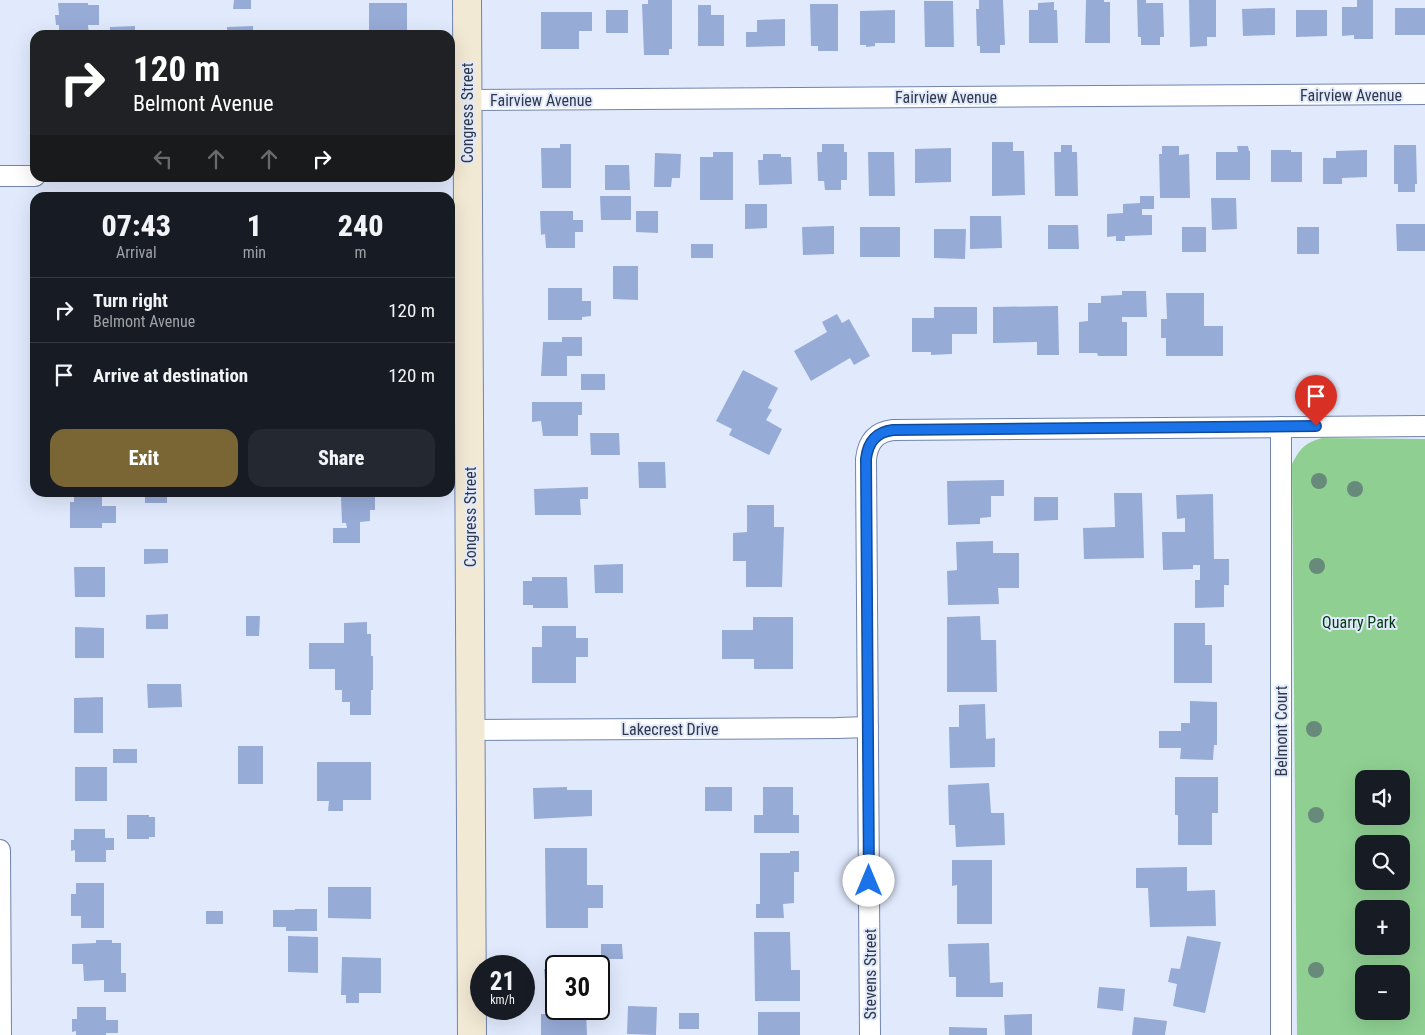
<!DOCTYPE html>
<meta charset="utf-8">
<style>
:root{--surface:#171b24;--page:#242831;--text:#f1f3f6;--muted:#9ea1a6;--line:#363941;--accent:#7a6534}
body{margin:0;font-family:"Roboto Condensed",sans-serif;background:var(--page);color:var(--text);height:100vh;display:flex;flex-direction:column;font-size:19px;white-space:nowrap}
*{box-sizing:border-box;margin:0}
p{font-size:16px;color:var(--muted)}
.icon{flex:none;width:28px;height:28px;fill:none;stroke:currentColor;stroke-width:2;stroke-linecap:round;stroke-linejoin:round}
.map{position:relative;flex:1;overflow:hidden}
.drawer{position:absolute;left:30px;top:192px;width:425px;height:305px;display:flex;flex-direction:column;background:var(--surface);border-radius:15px;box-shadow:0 5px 20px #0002}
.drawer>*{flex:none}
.banner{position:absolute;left:30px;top:30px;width:425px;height:152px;border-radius:15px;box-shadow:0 5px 20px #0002;background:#202124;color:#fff;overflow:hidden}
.controls{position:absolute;left:1355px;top:770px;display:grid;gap:10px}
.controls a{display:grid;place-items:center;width:55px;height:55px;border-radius:10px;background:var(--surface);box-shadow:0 5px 20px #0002;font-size:25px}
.speed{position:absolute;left:470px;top:955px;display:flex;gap:10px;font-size:25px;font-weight:700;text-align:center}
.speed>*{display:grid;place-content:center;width:65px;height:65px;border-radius:50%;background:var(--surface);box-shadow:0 5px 20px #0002;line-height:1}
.speed small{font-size:12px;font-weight:400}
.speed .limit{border:2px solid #111;border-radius:8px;background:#fff;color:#111}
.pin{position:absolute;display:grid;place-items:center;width:42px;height:42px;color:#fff;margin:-51px -21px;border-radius:50% 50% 50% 0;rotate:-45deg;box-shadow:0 0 5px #0007}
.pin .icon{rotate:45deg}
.me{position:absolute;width:55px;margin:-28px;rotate:0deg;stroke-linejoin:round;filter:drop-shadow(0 0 4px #0008)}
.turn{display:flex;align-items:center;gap:18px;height:105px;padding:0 20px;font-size:22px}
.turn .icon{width:65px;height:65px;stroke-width:2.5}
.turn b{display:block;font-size:35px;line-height:42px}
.lanes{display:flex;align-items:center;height:48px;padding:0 20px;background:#0003;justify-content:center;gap:25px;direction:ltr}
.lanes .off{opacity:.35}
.eta{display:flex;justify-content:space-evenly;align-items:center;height:85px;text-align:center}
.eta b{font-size:30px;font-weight:800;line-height:35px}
.action{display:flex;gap:10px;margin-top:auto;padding:10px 20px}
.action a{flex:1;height:58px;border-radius:15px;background:var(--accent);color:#fff;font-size:20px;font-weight:800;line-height:58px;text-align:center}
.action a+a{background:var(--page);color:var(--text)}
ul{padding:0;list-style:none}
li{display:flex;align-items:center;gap:15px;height:65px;padding:0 20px;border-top:1px solid var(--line)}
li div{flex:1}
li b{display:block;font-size:19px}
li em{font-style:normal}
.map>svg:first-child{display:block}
.green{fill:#8fd092;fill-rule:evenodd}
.building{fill:#97abd7}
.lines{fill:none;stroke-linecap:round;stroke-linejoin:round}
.street-casing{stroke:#7184ae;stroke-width:22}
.secondary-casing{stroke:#7184ae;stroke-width:30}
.street{stroke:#fff;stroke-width:20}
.secondary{stroke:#f2e9d4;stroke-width:28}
.tree{fill:#678a7a}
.route-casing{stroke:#114b97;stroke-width:12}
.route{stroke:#1a73e8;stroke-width:9}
.labels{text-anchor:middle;stroke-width:4;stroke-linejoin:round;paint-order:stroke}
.street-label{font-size:16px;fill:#30384a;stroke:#e1eafd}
.park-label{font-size:16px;fill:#033b0e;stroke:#e1eafd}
</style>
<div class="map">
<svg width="1425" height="1035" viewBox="0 0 1425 1035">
<rect width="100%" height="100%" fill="#e1eafd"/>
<path class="green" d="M 1322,438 L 1425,439 L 1425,1035 L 1297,1035 L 1292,464 C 1300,449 1304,443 1322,438 ZM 1364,779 L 1401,779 L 1401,816 L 1364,816 ZM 1364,844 L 1401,844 L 1401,881 L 1364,881 ZM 1364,909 L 1401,909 L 1401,946 L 1364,946 ZM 1364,974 L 1401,974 L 1401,1011 L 1364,1011 Z"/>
<g class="building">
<path d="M 234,0 L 251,0 L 251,9 L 233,9 Z"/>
<path d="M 648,0 L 672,0 L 672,49 L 669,49 L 669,55 L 644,55 L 642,4 L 648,4 Z"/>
<path d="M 979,0 L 1003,0 L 1005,45 L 1000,45 L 1000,53 L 980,53 L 980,46 L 977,46 L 976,9 L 979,9 Z"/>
<path d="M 1086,0 L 1104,0 L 1104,2 L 1110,2 L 1110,43 L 1085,43 Z"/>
<path d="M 1137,0 L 1146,0 L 1146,3 L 1163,3 L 1164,37 L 1160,37 L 1160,45 L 1141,45 L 1141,37 L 1138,37 Z"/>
<path d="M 1189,0 L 1216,0 L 1216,37 L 1207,37 L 1207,46 L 1190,47 Z"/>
<path d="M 1357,0 L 1373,0 L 1373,39 L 1354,39 L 1354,35 L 1342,36 L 1342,7 L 1357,7 Z"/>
<path d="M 924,1 L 953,1 L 954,47 L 925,47 Z"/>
<path d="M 1054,2 L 1054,10 L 1057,10 L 1058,43 L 1029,43 L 1029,10 L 1038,10 L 1038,3 Z"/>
<path d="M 58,3 L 88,3 L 88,5 L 99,5 L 99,25 L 88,25 L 89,35 L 59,35 L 59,25 L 56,25 L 55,15 L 59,15 Z"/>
<rect x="369" y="3" width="38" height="32"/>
<path d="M 810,4 L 838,4 L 838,51 L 818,51 L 818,46 L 811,46 Z"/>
<path d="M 698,5 L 711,5 L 711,15 L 724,15 L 724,46 L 698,46 Z"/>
<path d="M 1275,8 L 1275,35 L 1243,36 L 1242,9 Z"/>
<rect x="1395" y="8" width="30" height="27"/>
<rect x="606" y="10" width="22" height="23"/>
<path d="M 895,10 L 895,43 L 875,43 L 875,46 L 866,47 L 866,45 L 860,45 L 860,11 Z"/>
<path d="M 1296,10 L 1327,10 L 1327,36 L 1296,37 Z"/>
<path d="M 541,12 L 592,12 L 592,31 L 579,31 L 579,49 L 541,49 Z"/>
<path d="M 785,19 L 785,46 L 746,47 L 746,32 L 757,32 L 757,20 Z"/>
<path d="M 135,26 L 135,35 L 110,35 L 110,27 Z"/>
<path d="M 253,26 L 253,35 L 227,35 L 227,27 Z"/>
<path d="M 992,142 L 1013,142 L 1013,151 L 1024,151 L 1025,195 L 992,196 Z"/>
<path d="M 560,144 L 571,144 L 571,188 L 542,188 L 541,148 L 560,148 Z"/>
<path d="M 822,144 L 844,144 L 844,152 L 847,152 L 847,180 L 841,180 L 841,190 L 825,190 L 824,181 L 818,181 L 817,152 L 822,152 Z"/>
<path d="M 1061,145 L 1072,145 L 1072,152 L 1077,152 L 1078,196 L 1055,196 L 1054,152 L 1061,152 Z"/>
<path d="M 1394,145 L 1416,145 L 1417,184 L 1415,184 L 1415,192 L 1398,192 L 1398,184 L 1394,184 Z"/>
<path d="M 1162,146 L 1179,146 L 1179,155 L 1189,154 L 1190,198 L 1160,198 L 1159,154 L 1162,154 Z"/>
<path d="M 1237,146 L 1248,146 L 1249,151 L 1250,151 L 1250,180 L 1216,180 L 1216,152 L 1238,152 Z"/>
<path d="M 951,148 L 951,182 L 915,183 L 915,149 Z"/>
<path d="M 1271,150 L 1291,150 L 1291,152 L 1302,152 L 1302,182 L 1271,182 Z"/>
<path d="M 1367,150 L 1367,177 L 1342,178 L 1342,184 L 1323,184 L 1323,158 L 1336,158 L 1336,151 Z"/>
<path d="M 713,152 L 733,152 L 733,200 L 700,200 L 700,157 L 713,157 Z"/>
<path d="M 868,152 L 894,152 L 895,196 L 869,196 Z"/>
<path d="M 655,153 L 681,154 L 680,178 L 672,178 L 671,187 L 654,187 Z"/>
<path d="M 763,154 L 781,154 L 781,157 L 791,157 L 792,184 L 759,185 L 758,160 L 763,160 Z"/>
<path d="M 605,165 L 629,165 L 630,190 L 605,190 Z"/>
<path d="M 600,196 L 631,196 L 631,220 L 601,220 Z"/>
<path d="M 1140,196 L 1154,196 L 1154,209 L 1142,209 L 1142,215 L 1152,215 L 1152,235 L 1125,236 L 1125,241 L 1116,241 L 1116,236 L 1107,237 L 1107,214 L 1123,213 L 1123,204 L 1140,203 Z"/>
<path d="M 1211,198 L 1236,198 L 1237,229 L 1212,230 Z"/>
<path d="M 745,204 L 767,204 L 767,228 L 745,229 Z"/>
<path d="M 540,211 L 573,211 L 573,220 L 583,220 L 583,232 L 575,232 L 575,248 L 546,248 L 545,234 L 541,235 Z"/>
<path d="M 636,211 L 658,211 L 658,233 L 636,232 Z"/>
<path d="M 970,216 L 1001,216 L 1002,248 L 970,249 Z"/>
<path d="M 1396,224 L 1425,224 L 1425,251 L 1397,251 Z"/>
<path d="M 1048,225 L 1078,225 L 1079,249 L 1048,249 Z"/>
<path d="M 834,226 L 834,254 L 803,255 L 802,227 Z"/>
<rect x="860" y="227" width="40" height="30"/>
<rect x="1182" y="227" width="24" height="25"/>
<rect x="1297" y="227" width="22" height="27"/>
<path d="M 934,229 L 966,229 L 965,259 L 934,258 Z"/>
<rect x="691" y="244" width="22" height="14"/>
<path d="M 613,266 L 638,266 L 638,300 L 613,299 Z"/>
<path d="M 548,288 L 582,288 L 582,301 L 591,301 L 591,316 L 582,317 L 582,320 L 548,320 Z"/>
<path d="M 1122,291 L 1146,291 L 1147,317 L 1122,317 L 1122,322 L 1127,322 L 1127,356 L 1098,356 L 1097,353 L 1079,353 L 1079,322 L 1088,321 L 1088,303 L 1101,303 L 1101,296 L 1122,295 Z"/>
<path d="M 1166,293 L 1204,293 L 1204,326 L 1223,326 L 1223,356 L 1166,356 L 1166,338 L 1161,338 L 1161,319 L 1167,319 Z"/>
<path d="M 1058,306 L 1059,355 L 1037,355 L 1037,342 L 993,343 L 993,307 Z"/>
<path d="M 934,307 L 977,307 L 977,334 L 952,334 L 952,354 L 931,355 L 931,352 L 912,352 L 912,318 L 934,318 Z"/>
<path d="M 837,314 L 842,323 L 849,319 L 870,356 L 854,365 L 850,358 L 811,381 L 794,351 L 827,332 L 822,322 Z"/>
<path d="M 562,337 L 582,337 L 582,356 L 567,356 L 567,376 L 541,376 L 543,342 L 562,342 Z"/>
<path d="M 743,370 L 778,388 L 768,408 L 772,410 L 766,420 L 782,429 L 769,455 L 729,435 L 732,429 L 716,421 Z"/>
<rect x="581" y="374" width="24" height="16"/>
<path d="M 532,402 L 582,402 L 582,415 L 578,415 L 578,436 L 543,436 L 541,421 L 532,422 Z"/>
<path d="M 590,433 L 619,433 L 620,455 L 591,455 Z"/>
<path d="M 638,462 L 665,462 L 666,488 L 639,488 Z"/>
<path d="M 1004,480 L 1004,496 L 991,496 L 991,517 L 980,518 L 980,524 L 948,525 L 947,481 Z"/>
<path d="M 588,487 L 588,499 L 580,499 L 581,515 L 535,515 L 534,489 Z"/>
<rect x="145" y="492" width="22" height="11"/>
<path d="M 330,492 L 370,492 L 370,495 L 375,495 L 375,510 L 370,510 L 370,521 L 360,522 L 360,543 L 333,543 L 333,528 L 347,528 L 346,523 L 342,523 L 341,497 L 330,497 Z"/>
<path d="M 74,493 L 102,493 L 102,506 L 116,506 L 116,523 L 102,523 L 102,528 L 70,528 L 70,502 L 74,502 Z"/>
<path d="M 1114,493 L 1142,493 L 1144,558 L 1084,559 L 1083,528 L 1115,527 Z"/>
<path d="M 1213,494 L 1214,559 L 1229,559 L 1229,585 L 1224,585 L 1224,607 L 1195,608 L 1195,580 L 1200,580 L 1200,565 L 1193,565 L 1193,569 L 1163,570 L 1162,532 L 1185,532 L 1185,518 L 1177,519 L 1176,495 Z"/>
<path d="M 1034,497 L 1058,497 L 1058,520 L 1034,521 Z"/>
<path d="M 747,505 L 774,505 L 774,527 L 784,527 L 782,587 L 746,587 L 746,561 L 733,561 L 733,533 L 747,532 Z"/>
<path d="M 993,541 L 993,553 L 1019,553 L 1019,588 L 998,588 L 999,604 L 948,605 L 947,571 L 957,570 L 956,542 Z"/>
<path d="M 144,549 L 168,549 L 168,563 L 144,564 Z"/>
<path d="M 623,564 L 623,593 L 595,593 L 594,565 Z"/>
<path d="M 74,567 L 105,567 L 105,597 L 75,597 Z"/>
<path d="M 532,577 L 567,577 L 568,608 L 533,608 L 533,605 L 523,605 L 523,581 L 532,581 Z"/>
<path d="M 168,614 L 168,629 L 146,629 L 146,615 Z"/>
<path d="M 246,616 L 260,616 L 259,636 L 246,636 Z"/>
<path d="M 980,616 L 981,640 L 996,640 L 997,692 L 947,692 L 947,617 Z"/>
<path d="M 753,617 L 793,617 L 793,669 L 754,669 L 754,659 L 722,659 L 722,630 L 753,630 Z"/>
<path d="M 367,622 L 367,634 L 371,634 L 371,656 L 373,656 L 373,690 L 371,690 L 371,715 L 350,715 L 350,702 L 342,702 L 342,690 L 335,690 L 335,669 L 309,669 L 309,643 L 344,643 L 344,623 Z"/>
<path d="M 1174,623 L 1205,623 L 1205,645 L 1212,645 L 1212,683 L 1174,683 Z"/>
<path d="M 542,626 L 576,626 L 576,638 L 588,638 L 588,657 L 576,657 L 576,683 L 532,683 L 532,647 L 542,647 Z"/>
<path d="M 75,627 L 104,628 L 104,658 L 75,658 Z"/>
<path d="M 147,684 L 181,684 L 182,707 L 148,708 Z"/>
<path d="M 103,697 L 103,733 L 74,733 L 74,698 Z"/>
<path d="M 1190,701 L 1217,702 L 1217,745 L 1214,745 L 1213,760 L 1180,759 L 1181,748 L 1159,748 L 1159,731 L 1181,731 L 1181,723 L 1190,723 Z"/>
<path d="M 985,704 L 986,739 L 995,738 L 995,767 L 950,768 L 949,727 L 959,727 L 959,705 Z"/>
<rect x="238" y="746" width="25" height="38"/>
<rect x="113" y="749" width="24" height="14"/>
<path d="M 317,762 L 371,762 L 371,800 L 343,800 L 343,811 L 328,811 L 329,801 L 317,801 Z"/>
<rect x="75" y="767" width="32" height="34"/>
<path d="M 1175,777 L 1218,777 L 1218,813 L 1212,813 L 1212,845 L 1178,845 L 1178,815 L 1175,815 Z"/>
<path d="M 989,783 L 991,813 L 1004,813 L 1005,845 L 956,847 L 955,825 L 949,825 L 948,785 Z"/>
<path d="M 567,787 L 567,790 L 592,790 L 592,816 L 534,819 L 533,788 Z"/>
<rect x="705" y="787" width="27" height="24"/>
<path d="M 763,787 L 793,787 L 793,815 L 799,815 L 799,833 L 754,833 L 754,815 L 763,815 Z"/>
<path d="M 127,815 L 149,815 L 149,817 L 155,817 L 155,837 L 149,837 L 149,839 L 127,839 Z"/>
<path d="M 74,829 L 105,829 L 105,838 L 114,838 L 114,850 L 106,850 L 106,862 L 75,862 L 75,850 L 71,851 L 71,840 L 74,840 Z"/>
<path d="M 545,848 L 587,848 L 587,885 L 603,885 L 603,908 L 588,908 L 588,928 L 546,928 Z"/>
<path d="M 790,851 L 799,851 L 799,872 L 794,872 L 794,903 L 783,904 L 784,918 L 756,918 L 756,904 L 760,904 L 760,853 L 790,853 Z"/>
<path d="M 952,860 L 992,860 L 992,924 L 957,924 L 957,885 L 952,886 Z"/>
<path d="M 1187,867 L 1187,891 L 1215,890 L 1216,926 L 1150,927 L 1148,888 L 1136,888 L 1136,868 Z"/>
<path d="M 76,883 L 104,883 L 104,928 L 81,928 L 81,916 L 71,916 L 71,894 L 76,894 Z"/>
<path d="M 328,887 L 371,887 L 371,919 L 328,918 Z"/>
<path d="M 295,909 L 317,909 L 317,931 L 286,931 L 286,927 L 273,927 L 273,910 L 295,910 Z"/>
<rect x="206" y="911" width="17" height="13"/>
<path d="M 754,932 L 790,932 L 791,970 L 800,970 L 800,1001 L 755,1001 Z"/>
<path d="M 288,936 L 318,937 L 318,973 L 288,972 Z"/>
<path d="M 1187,936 L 1221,942 L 1205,1013 L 1173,1006 L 1177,984 L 1168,982 L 1171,968 L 1180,969 Z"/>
<path d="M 96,940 L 112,940 L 112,943 L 121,943 L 121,973 L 126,973 L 126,992 L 104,992 L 104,980 L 84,981 L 83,964 L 72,964 L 72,944 L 96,943 Z"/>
<path d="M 989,943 L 990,983 L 1003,982 L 1003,997 L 956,997 L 956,977 L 949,977 L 948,944 Z"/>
<path d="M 601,944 L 622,944 L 623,959 L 601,959 Z"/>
<path d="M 342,957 L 381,958 L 381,993 L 359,993 L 359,1003 L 346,1003 L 346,995 L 341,995 Z"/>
<path d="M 550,958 L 578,958 L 578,966 L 556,966 L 556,991 L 551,991 L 550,980 L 545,980 L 544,969 L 551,969 Z"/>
<path d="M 1099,987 L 1125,989 L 1123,1011 L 1097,1008 Z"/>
<path d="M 628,1006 L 657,1007 L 656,1035 L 627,1034 Z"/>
<path d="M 77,1007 L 106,1007 L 106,1020 L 118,1020 L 118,1033 L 106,1033 L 106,1035 L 76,1035 L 76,1031 L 72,1032 L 72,1019 L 77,1019 Z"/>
<path d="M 550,1012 L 586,1012 L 587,1035 L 541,1035 L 541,1014 L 550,1014 Z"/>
<rect x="758" y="1012" width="42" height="23"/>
<rect x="679" y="1013" width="20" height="16"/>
<path d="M 1032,1014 L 1032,1035 L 1005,1035 L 1004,1015 Z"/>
<path d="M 1134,1017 L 1167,1021 L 1165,1035 L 1132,1035 Z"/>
<path d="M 949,1027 L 987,1028 L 987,1035 L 949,1035 Z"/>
</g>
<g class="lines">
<defs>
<g id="street">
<path d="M 467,100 L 1425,94"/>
<path d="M 0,176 L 35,176"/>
<path d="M 471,730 L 837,728 L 868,727"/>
<path d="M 0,850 L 1,1035"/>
<path d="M 870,1035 L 866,459 C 868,442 876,432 893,430 L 1425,426"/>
<path d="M 1281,1035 L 1281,427"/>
</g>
<path id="secondary" d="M 467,0 L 472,1035"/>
</defs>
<use href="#street" class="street-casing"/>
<use href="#secondary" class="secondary-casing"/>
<use href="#street" class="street"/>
<use href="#secondary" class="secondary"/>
</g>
<g class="tree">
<circle cx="1319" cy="481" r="8"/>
<circle cx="1355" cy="489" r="8"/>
<circle cx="1317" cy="566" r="8"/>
<circle cx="1314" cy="729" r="8"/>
<circle cx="1316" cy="815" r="8"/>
<circle cx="1316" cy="970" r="8"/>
</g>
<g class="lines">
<defs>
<path id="route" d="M 869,881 L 866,459 C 868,442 876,432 893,430 L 1316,426"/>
</defs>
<use href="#route" class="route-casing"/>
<use href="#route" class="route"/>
</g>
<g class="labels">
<g class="street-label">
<text x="1351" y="101">Fairview Avenue</text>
<text x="946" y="103">Fairview Avenue</text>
<text x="541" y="106">Fairview Avenue</text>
<text transform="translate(467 113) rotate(-90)" y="6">Congress Street</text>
<text transform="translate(470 517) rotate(-90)" y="6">Congress Street</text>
<text x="670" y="735">Lakecrest Drive</text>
<text transform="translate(1281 731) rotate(-90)" y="6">Belmont Court</text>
<text transform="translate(870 974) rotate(-90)" y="6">Stevens Street</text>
</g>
<g class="park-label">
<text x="1359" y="628">Quarry Park</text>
</g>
</g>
</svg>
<div class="controls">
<a><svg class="icon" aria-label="sound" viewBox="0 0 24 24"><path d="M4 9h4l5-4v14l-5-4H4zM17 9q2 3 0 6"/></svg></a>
<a><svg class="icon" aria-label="search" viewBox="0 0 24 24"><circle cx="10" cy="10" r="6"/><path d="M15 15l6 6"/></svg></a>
<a>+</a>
<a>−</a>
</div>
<div class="speed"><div>21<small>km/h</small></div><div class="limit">30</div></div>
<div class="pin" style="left:1316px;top:426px;background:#d93025"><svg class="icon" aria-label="arrive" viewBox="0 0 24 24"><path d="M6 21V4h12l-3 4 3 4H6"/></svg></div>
<svg class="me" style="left:869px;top:881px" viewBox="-20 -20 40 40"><circle r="19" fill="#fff"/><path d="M0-13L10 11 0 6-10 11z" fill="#1a73e8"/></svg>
<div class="banner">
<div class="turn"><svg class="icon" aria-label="right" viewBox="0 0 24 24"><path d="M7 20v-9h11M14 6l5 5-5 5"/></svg><div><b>120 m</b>Belmont Avenue</div></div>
<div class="lanes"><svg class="icon off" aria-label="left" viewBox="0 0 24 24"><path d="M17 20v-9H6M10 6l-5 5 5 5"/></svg><svg class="icon off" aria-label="ahead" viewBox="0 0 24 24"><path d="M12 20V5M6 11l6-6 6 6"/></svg><svg class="icon off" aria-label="ahead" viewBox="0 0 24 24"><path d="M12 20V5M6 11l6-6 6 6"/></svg><svg class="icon" aria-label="right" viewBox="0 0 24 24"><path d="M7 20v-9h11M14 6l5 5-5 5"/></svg></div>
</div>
<section class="drawer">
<div class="eta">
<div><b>07:43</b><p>Arrival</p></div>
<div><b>1</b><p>min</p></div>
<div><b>240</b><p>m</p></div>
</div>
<ul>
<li><svg class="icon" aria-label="right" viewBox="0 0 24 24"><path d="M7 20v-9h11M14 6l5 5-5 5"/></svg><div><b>Turn right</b><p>Belmont Avenue</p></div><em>120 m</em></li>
<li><svg class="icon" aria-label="arrive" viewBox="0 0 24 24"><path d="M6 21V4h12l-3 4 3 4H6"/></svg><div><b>Arrive at destination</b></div><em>120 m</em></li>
</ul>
<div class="action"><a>Exit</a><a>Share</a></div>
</section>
</div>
